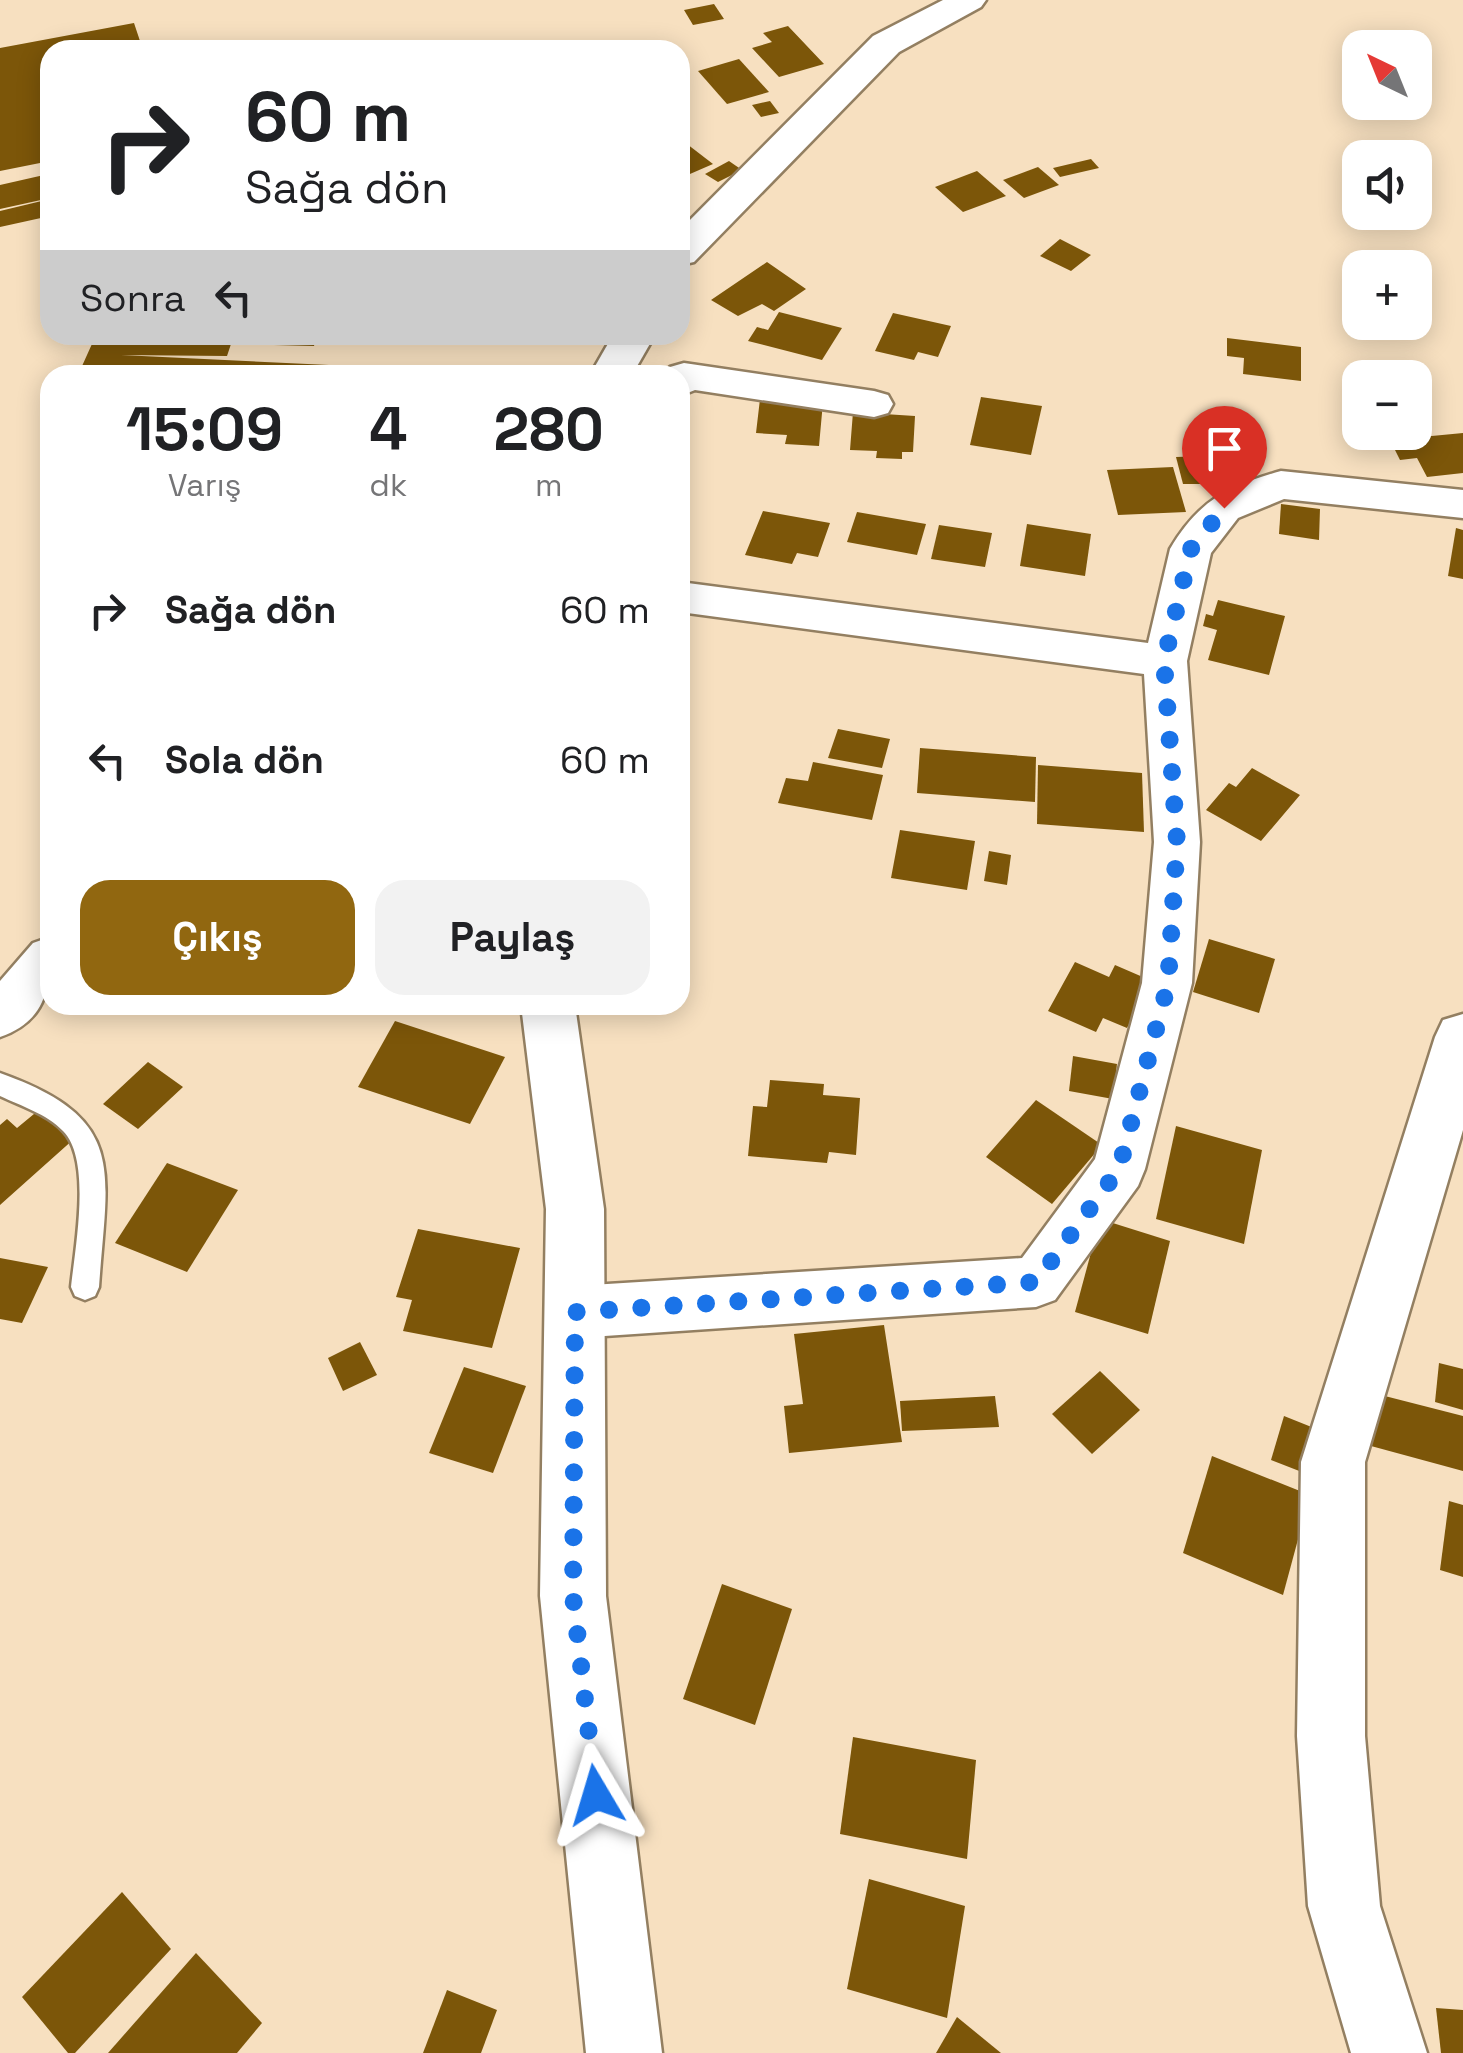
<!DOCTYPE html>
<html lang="tr">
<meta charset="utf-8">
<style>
:root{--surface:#fff;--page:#f2f2f2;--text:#202124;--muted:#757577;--accent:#916710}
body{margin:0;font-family:"Space Grotesk",sans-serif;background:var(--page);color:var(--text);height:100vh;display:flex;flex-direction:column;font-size:38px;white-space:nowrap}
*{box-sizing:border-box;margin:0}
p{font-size:32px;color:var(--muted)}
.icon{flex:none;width:55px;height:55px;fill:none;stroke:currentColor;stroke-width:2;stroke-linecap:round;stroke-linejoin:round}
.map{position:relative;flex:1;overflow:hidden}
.details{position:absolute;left:40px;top:365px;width:650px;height:650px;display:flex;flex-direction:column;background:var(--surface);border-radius:30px;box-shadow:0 5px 25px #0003}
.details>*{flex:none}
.banner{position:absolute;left:40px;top:40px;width:650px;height:305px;border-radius:30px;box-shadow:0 5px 25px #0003;background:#fff;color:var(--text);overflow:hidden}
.needle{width:65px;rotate:317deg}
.tools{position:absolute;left:1342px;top:30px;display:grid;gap:20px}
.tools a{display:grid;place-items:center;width:90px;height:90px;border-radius:20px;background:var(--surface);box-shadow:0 5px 25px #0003;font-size:50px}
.pin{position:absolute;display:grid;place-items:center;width:85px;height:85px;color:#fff;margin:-102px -42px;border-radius:50% 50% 50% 0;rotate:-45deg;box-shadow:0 0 10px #0007}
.pin .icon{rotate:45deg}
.me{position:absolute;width:110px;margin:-55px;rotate:353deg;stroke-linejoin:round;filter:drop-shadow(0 0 8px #0008)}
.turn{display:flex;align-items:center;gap:35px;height:210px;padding:0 40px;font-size:45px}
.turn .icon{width:130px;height:130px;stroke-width:2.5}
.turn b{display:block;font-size:70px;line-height:85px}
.then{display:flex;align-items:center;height:95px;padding:0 40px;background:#0003;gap:20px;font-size:38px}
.eta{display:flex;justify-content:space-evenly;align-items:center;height:170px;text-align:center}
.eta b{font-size:60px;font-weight:700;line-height:70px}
.primary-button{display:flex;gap:20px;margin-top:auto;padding:20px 40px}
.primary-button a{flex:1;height:115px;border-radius:30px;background:var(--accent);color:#fff;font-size:40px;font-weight:700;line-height:115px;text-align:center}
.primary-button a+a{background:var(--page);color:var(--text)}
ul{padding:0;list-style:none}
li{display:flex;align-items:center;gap:30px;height:150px;padding:0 40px}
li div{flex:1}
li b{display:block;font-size:38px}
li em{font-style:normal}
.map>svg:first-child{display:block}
.building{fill:#7c5609}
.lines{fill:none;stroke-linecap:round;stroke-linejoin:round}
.service-casing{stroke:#937f61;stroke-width:5}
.minor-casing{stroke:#937f61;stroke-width:5}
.tertiary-casing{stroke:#937f61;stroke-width:5}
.service{fill:#fff;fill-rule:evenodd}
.minor{fill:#fff;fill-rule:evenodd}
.tertiary{fill:#fff;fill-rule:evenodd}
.route{stroke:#1a73e8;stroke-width:18;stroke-dasharray:0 32.4}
</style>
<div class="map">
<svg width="1463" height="2053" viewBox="0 0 1463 2053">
<rect width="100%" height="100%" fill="#f7e0c0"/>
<g class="building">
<path d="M 714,4 L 724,19 L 693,25 L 684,10 Z"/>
<path d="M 134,23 L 143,50 L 50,50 L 50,161 L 0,171 L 0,48 Z"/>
<path d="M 788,26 L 824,64 L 779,77 L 752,48 L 772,42 L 763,33 Z"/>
<path d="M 739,59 L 769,92 L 727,104 L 698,71 Z"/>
<path d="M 770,101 L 779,113 L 761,117 L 752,105 Z"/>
<path d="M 687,144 L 713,164 L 683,177 L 680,147 Z"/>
<path d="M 1091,159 L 1099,168 L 1060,177 L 1053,168 Z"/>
<path d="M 729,161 L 742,170 L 718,182 L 705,174 Z"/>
<path d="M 1038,167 L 1059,185 L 1024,198 L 1003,180 Z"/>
<path d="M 977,171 L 1006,196 L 963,212 L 935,187 Z"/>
<path d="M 44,175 L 50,198 L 0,209 L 0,185 Z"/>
<path d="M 50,199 L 50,216 L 0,227 L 0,211 Z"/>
<path d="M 1060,239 L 1091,255 L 1071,271 L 1040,256 Z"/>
<path d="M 767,262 L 806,289 L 774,311 L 762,304 L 738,316 L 711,300 Z"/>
<path d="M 779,312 L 842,328 L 822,360 L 748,341 L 757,327 L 768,330 Z"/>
<path d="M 893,313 L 951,326 L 938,357 L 918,352 L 914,360 L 875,351 Z"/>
<path d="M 96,335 L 317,335 L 314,346 L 231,344 L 227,356 L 121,355 L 329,365 L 326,375 L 78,375 Z"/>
<path d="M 1227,338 L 1301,347 L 1301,381 L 1243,374 L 1244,358 L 1227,356 Z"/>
<path d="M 981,397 L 1042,406 L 1031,455 L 970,445 Z"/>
<path d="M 760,399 L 823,402 L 819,446 L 785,444 L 787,435 L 756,433 Z"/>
<path d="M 853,412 L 915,416 L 913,452 L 902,452 L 902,459 L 876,458 L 877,451 L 850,450 Z"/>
<path d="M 1463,433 L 1463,473 L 1427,477 L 1417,458 L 1400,460 L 1390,440 Z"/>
<path d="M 1205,456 L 1211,484 L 1183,484 L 1176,457 Z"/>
<path d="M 1173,467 L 1186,512 L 1118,515 L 1107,470 Z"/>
<path d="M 1281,504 L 1320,509 L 1319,540 L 1279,534 Z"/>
<path d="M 763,511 L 830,523 L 818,557 L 797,553 L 792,564 L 745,555 Z"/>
<path d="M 857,512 L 926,524 L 917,555 L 847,542 Z"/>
<path d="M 1027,524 L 1091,534 L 1085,576 L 1020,566 Z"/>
<path d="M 939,525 L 992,533 L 985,567 L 931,559 Z"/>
<path d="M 1456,528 L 1463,530 L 1463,579 L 1448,576 Z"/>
<path d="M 1218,600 L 1285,616 L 1269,675 L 1208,660 L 1217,630 L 1203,626 L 1206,614 L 1213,616 Z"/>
<path d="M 838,729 L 890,739 L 882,768 L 828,758 Z"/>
<path d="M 920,748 L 1036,757 L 1035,802 L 917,793 Z"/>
<path d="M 813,762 L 883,775 L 872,820 L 778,803 L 786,778 L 808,781 Z"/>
<path d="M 1038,765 L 1142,773 L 1144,832 L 1037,824 Z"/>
<path d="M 1252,768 L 1300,795 L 1261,841 L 1206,810 L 1229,783 L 1236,787 Z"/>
<path d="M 900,830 L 975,841 L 967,890 L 891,878 Z"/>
<path d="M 989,851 L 1011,855 L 1007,885 L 984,881 Z"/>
<path d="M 1209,939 L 1275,959 L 1259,1013 L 1193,992 Z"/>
<path d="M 1075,962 L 1109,977 L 1115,965 L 1152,981 L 1127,1028 L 1103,1018 L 1096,1032 L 1048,1011 Z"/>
<path d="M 395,1021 L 505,1057 L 470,1124 L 358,1087 Z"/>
<path d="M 1073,1056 L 1117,1064 L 1113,1099 L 1069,1091 Z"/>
<path d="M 148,1062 L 183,1087 L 138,1129 L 103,1104 Z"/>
<path d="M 770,1080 L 824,1084 L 823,1095 L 860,1098 L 856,1155 L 829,1152 L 827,1163 L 748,1156 L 753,1106 L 767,1107 Z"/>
<path d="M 1036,1100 L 1102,1145 L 1052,1204 L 986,1157 Z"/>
<path d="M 40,1109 L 75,1138 L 0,1205 L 0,1125 L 7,1119 L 17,1128 Z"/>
<path d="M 1176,1126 L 1262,1150 L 1244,1244 L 1156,1219 Z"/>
<path d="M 167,1163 L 238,1190 L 187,1272 L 115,1243 Z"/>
<path d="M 1100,1219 L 1170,1241 L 1148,1334 L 1075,1312 Z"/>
<path d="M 418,1229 L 520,1248 L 492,1348 L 403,1331 L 412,1300 L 396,1297 Z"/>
<path d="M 0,1258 L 48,1267 L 22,1323 L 0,1319 Z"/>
<path d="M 884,1325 L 902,1442 L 789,1453 L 784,1406 L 803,1404 L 794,1334 Z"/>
<path d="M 360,1342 L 377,1375 L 343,1391 L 328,1358 Z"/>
<path d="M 1439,1363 L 1463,1369 L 1463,1410 L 1435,1402 Z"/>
<path d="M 464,1367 L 526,1386 L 493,1473 L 429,1453 Z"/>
<path d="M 1100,1371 L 1140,1410 L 1092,1454 L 1052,1414 Z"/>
<path d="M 1377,1394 L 1463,1416 L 1463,1471 L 1371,1446 Z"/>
<path d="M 995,1396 L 999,1427 L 902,1431 L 900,1401 Z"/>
<path d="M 1284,1416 L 1319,1430 L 1307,1474 L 1271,1460 Z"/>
<path d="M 1212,1456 L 1310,1495 L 1283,1595 L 1183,1553 Z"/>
<path d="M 1449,1501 L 1463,1505 L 1463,1577 L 1440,1570 Z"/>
<path d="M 722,1584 L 792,1609 L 755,1725 L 683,1699 Z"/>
<path d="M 853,1737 L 976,1760 L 967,1859 L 840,1834 Z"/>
<path d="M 869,1879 L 965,1906 L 947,2018 L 847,1989 Z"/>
<path d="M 122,1892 L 171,1949 L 75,2053 L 68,2053 L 22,1997 Z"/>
<path d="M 196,1953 L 262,2023 L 237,2053 L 108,2053 Z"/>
<path d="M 447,1990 L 497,2010 L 481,2053 L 423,2053 Z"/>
<path d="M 1436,2008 L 1463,2010 L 1463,2053 L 1441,2053 Z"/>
<path d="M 957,2017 L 1001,2053 L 936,2053 Z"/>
</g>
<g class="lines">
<defs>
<path id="service" d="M 0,1073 C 129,1119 107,1169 99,1287 L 95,1296 L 85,1300 L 75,1296 L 71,1287 C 75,1248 92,1160 63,1131 C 47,1114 21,1106 0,1096 Z"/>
<g id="minor">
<path d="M 684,363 L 874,391 L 888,395 L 893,404 L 888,413 L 874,417 L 695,390 L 680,396 L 680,375 L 665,375 L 670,367 Z"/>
<path d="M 1281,471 L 1463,490 L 1463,518 L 1284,499 L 1238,518 L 1211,553 L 1187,661 L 1200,842 L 1192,983 L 1145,1169 L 1138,1186 L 1055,1300 L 1036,1307 L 575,1338 L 556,1330 L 547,1312 L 556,1294 L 575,1286 L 1022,1258 L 1095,1159 L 1142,983 L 1154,842 L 1144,674 L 680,612 L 680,582 L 1148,643 L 1170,549 C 1199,500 1228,486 1281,471 Z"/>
<path d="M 50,937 C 50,982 51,1019 0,1037 L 0,981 L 33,943 Z"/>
</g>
<g id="tertiary">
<path d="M 943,0 L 986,0 L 981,7 L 899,52 L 694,262 L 680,265 L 680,230 L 873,36 Z"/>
<path d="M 613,335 L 655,335 L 632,375 L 590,375 Z"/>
<path d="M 521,1005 L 575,1005 L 604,1209 L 606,1596 L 662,2053 L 586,2053 L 540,1596 L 546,1209 Z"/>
<path d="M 1463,1014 L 1463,1130 L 1365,1462 L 1365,1736 L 1380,1906 L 1427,2053 L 1351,2053 L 1308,1906 L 1297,1736 L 1301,1462 L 1435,1037 L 1443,1020 Z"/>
</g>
</defs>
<use href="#service" class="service-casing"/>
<use href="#minor" class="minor-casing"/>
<use href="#tertiary" class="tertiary-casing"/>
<use href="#service" class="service"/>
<use href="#minor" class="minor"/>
<use href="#tertiary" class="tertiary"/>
</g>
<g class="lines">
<path class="route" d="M 596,1795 L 573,1596 L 575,1312 L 1036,1282 L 1119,1169 L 1168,984 L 1177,842 L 1164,661 L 1191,549 L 1224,508"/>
</g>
</svg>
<div class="tools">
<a><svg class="needle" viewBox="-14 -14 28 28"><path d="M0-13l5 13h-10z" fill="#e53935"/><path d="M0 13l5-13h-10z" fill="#757577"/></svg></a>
<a><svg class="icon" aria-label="sound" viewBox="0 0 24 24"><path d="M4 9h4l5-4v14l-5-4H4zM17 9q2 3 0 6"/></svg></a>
<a>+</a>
<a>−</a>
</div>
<div class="pin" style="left:1224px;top:508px;background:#d93025"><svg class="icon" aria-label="arrive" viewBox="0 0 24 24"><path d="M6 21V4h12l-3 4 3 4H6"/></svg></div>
<svg class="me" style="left:596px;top:1795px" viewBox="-20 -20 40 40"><path d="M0-17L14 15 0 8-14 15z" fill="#1a73e8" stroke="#fff" stroke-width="4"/></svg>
<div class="banner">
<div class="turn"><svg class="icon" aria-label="right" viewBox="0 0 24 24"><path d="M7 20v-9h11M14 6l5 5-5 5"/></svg><div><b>60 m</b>Sağa dön</div></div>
<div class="then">Sonra<svg class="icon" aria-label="left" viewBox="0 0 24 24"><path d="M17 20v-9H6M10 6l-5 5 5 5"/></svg></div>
</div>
<section class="details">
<div class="eta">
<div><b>15:09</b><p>Varış</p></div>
<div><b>4</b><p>dk</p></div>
<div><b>280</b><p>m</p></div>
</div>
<ul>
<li><svg class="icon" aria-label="right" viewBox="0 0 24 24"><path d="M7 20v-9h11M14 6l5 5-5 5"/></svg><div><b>Sağa dön</b></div><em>60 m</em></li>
<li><svg class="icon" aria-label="left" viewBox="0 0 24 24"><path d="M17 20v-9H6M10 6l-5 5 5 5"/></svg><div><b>Sola dön</b></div><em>60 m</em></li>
</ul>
<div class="primary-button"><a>Çıkış</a><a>Paylaş</a></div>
</section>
</div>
